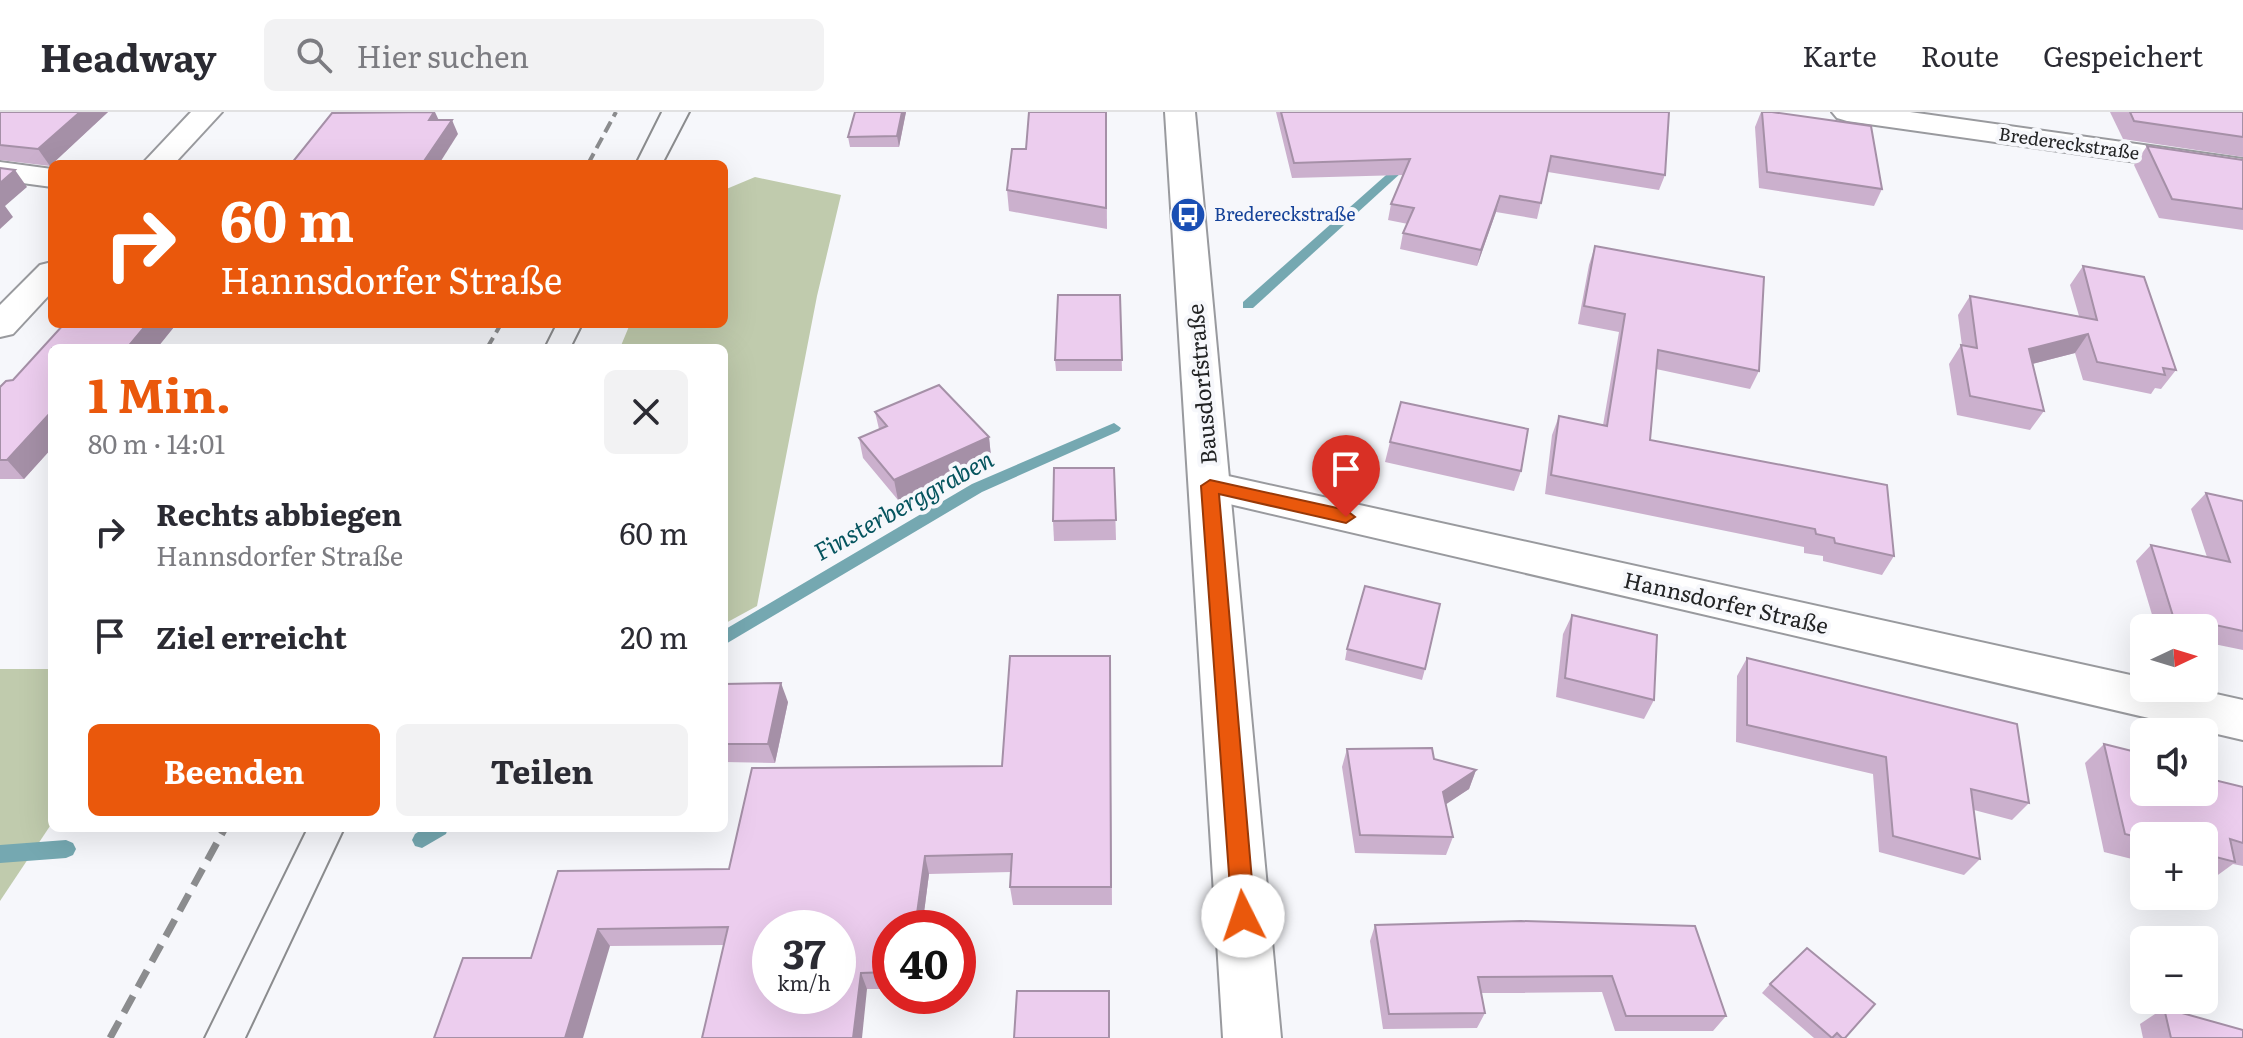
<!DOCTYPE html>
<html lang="de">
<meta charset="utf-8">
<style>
:root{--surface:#fff;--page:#f2f2f3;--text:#2b2b33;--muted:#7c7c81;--line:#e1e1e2;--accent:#ea580c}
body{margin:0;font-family:Literata,serif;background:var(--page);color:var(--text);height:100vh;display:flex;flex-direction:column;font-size:30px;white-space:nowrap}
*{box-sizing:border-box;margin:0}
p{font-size:26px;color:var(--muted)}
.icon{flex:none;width:44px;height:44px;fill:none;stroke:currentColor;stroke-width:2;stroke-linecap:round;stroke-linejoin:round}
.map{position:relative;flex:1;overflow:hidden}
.details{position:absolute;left:48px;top:232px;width:680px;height:488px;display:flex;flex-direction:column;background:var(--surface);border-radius:12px;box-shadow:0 8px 32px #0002}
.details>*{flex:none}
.hud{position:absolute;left:48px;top:48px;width:680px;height:168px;border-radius:12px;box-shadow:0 8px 32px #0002;background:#ea580c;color:#fff;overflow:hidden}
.needle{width:52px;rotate:86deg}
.tools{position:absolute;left:2130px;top:502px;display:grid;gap:16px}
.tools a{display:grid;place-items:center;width:88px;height:88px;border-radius:12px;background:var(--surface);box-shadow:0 8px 32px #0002;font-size:40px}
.speed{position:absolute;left:752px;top:798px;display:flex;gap:16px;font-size:40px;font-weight:700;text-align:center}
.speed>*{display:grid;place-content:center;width:104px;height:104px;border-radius:50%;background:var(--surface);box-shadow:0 8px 32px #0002;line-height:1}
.speed small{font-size:20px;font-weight:400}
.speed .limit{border:12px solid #d22;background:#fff;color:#111}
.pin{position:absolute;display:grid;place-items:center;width:68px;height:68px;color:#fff;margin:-82px -34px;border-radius:50% 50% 50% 0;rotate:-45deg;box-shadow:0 0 8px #0007}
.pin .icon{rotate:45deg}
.me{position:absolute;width:88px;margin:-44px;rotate:356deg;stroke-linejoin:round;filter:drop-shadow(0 0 6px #0008)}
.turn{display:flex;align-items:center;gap:28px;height:168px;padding:0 40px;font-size:36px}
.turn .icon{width:104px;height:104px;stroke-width:2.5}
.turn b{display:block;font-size:56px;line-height:68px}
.round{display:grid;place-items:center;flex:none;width:84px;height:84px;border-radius:12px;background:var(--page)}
.summary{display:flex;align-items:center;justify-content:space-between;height:136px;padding:0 40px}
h1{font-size:48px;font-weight:700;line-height:60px;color:var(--accent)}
.action{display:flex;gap:16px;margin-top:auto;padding:16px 40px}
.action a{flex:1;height:92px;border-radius:12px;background:var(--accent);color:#fff;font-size:32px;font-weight:700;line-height:92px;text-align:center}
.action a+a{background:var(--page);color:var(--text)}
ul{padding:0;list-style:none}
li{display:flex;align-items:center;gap:24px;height:104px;padding:0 40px}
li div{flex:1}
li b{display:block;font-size:30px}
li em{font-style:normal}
header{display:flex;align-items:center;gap:48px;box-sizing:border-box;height:112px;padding:0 40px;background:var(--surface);border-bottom:2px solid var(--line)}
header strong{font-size:38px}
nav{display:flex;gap:44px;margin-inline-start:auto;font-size:28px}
.search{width:560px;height:72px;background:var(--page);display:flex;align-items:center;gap:20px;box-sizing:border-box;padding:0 28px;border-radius:12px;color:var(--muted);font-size:30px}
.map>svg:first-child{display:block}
.green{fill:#c0cbad}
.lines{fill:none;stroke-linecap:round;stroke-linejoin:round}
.stream{fill:#75a8b1;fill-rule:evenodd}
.minor-casing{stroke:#999a9e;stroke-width:4}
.tertiary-casing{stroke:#999a9e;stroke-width:4}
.minor{fill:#fff;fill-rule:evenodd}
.tertiary{fill:#fff;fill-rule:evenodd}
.tram{stroke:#8b8c8e;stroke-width:2}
.rail-far1{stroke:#8b8c8e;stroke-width:4;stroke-dasharray:12 6;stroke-linecap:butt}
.rail{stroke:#8b8c8e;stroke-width:7;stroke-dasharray:19 10;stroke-linecap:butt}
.wall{fill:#cbb0cd}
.shaded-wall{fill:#a590a7}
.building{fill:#eccdee;stroke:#a590a7;stroke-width:2;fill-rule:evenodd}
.route{fill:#ea580c;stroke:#983908;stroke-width:2}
.labels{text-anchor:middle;stroke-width:8;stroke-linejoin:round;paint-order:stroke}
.far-street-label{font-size:18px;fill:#232425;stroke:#f6f7fb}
.far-transit-label{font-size:18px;fill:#164399;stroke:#f6f7fb;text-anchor:start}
.street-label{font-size:22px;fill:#232425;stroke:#f6f7fb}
.water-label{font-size:24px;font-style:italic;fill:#05545e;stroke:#f6f7fb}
</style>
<header>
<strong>Headway</strong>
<div class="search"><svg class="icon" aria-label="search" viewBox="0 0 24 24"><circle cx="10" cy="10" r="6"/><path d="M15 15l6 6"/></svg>Hier suchen</div>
<nav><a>Karte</a><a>Route</a><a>Gespeichert</a></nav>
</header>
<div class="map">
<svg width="2243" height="926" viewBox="0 0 2243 926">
<rect width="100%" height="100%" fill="#f6f7fb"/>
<g class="green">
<path d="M 755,65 L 841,83 L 817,184 L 757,494 L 724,512 L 724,236 L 620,236 L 630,212 L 724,212 L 724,78 Z"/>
<path d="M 0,557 L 52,557 L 52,711 L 0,789 Z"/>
</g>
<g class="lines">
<g class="stream">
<path d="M 1403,48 L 1413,50 L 1253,196 L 1243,196 L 1243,190 Z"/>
<path d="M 1114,311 L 1121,316 L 1119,319 L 982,380 L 724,533 L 724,518 L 972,372 Z"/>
<path d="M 424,716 L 448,716 L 446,722 L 422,736 L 415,734 L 412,728 L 415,722 Z"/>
<path d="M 66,728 L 73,731 L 76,737 L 73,743 L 66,746 L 0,751 L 0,733 Z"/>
</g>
<defs>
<g id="minor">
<path d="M 1832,0 L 1910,0 L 2243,47 L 2243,65 L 1847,9 L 1837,6 Z"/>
<path d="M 0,50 L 52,57 L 52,75 L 0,68 Z"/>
<path d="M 1210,360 L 2144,566 L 2144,576 L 2189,576 L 2243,588 L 2243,628 L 1195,384 L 1189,374 L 1195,364 Z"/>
</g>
<g id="tertiary">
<path d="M 191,0 L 222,0 L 174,52 L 142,52 Z"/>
<path d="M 1165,0 L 1195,0 L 1281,926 L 1223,926 Z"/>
<path d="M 52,150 L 52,180 L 13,222 L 0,225 L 0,193 L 40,153 Z"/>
</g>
</defs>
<use href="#minor" class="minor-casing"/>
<use href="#tertiary" class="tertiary-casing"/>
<use href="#minor" class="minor"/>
<use href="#tertiary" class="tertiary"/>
<g class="tram">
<path d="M 635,52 L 661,0"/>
<path d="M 663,52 L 690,0"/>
<path d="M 544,236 L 556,212"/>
<path d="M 571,236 L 583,212"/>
<path d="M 204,926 L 307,716"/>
<path d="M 246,926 L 345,716"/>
</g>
<g class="rail-far1">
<path d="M 588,52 L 616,0"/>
<path d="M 487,236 L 501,212"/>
</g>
<path class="rail" d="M 110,926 L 225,716"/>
</g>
<g class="wall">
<path d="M 0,0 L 108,0 L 50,54 L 0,48 Z"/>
<path d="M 906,0 L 899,35 L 850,35 L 848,25 Z"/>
<path d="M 1106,0 L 1107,117 L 1009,99 L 1007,78 L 1026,37 Z"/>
<path d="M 1276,0 L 1669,0 L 1665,63 L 1659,78 L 1548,60 L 1537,107 L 1496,100 L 1477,154 L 1400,137 L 1403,121 L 1408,112 L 1388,108 L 1391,92 L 1403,63 L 1292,66 Z"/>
<path d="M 1761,0 L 1772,0 L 1882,77 L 1874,94 L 1759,76 L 1755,15 Z"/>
<path d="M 2110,0 L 2243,0 L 2243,45 L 2123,27 Z"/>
<path d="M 2147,34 L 2243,48 L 2243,118 L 2159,106 L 2134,53 Z"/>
<path d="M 1595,134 L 1759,259 L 1750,277 L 1656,257 L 1650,328 L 1894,444 L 1882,463 L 1823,449 L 1823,444 L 1804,441 L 1804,435 L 1545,382 L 1552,323 L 1559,304 L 1603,313 L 1619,220 L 1578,212 L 1589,153 Z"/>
<path d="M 2083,154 L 2176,258 L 2161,277 L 2155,276 L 2151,282 L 2083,268 L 2075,241 L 2032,252 L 2044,299 L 2030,318 L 1957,303 L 1949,252 L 1961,233 L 1962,234 L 1958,203 L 1970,184 L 2079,204 L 2070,173 Z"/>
<path d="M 1120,183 L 1122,259 L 1056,259 L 1055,248 Z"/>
<path d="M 64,212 L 172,212 L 174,215 L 157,236 L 52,236 L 52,336 L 24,367 L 0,367 L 0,275 L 6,269 L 13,268 Z"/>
<path d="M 875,300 L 989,325 L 991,345 L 898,388 L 863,346 L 859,326 L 879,317 Z"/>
<path d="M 1390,330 L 1521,359 L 1514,379 L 1385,350 Z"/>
<path d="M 1114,356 L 1116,428 L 1054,429 L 1053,409 Z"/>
<path d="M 2206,381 L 2243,389 L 2243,538 L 2204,530 L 2204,516 L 2156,516 L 2136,449 L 2151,433 L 2207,445 L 2191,397 Z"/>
<path d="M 1572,503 L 1654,588 L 1644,607 L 1556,585 L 1563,522 Z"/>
<path d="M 1347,537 L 1425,557 L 1422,568 L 1345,548 Z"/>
<path d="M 1110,544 L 1112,793 L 1013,793 L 1010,775 L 1011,760 L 929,762 L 922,816 L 890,816 L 890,877 L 867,877 L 724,833 L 610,834 L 531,846 L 729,757 L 1002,654 Z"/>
<path d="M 1747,546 L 2029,691 L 2012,708 L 1974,698 L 1980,747 L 1964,763 L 1879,740 L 1873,662 L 1736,630 L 1737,564 Z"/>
<path d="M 724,572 L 788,590 L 775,651 L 724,650 Z"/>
<path d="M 2104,632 L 2214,668 L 2243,675 L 2243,754 L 2233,752 L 2211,768 L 2204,766 L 2204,724 L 2144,724 L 2144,750 L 2104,740 L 2085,651 Z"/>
<path d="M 1347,637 L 1434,647 L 1476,658 L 1469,677 L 1445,692 L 1453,725 L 1446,743 L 1355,741 L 1342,655 Z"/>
<path d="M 1521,809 L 1726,904 L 1713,919 L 1615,919 L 1602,880 L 1481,881 L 1485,901 L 1477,916 L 1383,917 L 1370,829 L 1375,813 Z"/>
<path d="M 1770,872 L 1845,926 L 1814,926 L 1762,881 Z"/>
<path d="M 2164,896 L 2243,926 L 2143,926 L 2140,912 Z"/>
</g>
<g class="shaded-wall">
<path d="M 80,0 L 108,0 L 50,54 L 38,37 Z"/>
<path d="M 434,0 L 435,0 L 441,13 L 429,8 Z"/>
<path d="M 902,0 L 906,0 L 899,35 L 897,24 Z"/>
<path d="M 452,8 L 458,22 L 439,52 L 422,52 Z"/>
<path d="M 15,58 L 27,75 L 5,94 L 13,105 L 0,117 L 0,71 Z"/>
<path d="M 1500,84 L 1496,100 L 1477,154 L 1481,138 Z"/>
<path d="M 147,212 L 172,212 L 174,215 L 157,236 L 127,236 Z"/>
<path d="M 2088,222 L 2075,241 L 2017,256 L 2029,237 Z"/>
<path d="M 52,299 L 52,336 L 24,367 L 7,348 Z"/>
<path d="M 989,325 L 991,345 L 898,388 L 894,368 Z"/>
<path d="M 781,571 L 788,590 L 775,651 L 768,632 Z"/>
<path d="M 1476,658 L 1469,677 L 1436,699 L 1443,680 Z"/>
<path d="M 925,744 L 929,762 L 922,816 L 915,816 Z"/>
<path d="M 598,817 L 610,834 L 583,926 L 565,926 Z"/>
<path d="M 861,861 L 867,877 L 862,926 L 853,926 Z"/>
</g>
<g class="building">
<path d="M 0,0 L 80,0 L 38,37 L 0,33 Z"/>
<path d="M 434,0 L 429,8 L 452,8 L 422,52 L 291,52 L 332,1 Z"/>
<path d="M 855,0 L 902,0 L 897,24 L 848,25 Z"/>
<path d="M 1029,0 L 1106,0 L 1106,96 L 1007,78 L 1012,37 L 1026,37 Z"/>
<path d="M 1281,0 L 1669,0 L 1665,63 L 1551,44 L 1541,91 L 1500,84 L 1481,138 L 1403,121 L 1414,96 L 1391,92 L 1410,47 L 1294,51 Z"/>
<path d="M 1762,0 L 1772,0 L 1871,14 L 1882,77 L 1767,60 Z"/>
<path d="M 2130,0 L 2243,0 L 2243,25 L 2134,9 Z"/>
<path d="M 2147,34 L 2243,48 L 2243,97 L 2172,87 Z"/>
<path d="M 0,56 L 15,58 L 0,71 Z"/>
<path d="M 1595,134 L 1764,165 L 1759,259 L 1658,238 L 1650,328 L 1887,373 L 1894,444 L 1835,431 L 1834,426 L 1816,422 L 1815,417 L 1551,363 L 1559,304 L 1607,314 L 1625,202 L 1584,194 Z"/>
<path d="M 2083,154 L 2144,165 L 2176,258 L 2163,256 L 2165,263 L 2097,250 L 2088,222 L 2029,237 L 2044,299 L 1970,284 L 1961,233 L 1977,236 L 1970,184 L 2097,208 Z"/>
<path d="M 1058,183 L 1120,183 L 1122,248 L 1055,248 Z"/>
<path d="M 64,212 L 147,212 L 127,236 L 52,236 L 52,299 L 7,348 L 0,348 L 0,275 L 6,269 L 13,268 Z"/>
<path d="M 939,273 L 989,325 L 894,368 L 859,326 L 887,314 L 875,300 Z"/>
<path d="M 1401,290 L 1528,317 L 1521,359 L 1390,330 Z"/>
<path d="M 1054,356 L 1114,356 L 1116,408 L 1053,409 Z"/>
<path d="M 2206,381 L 2243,389 L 2243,519 L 2173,504 L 2151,433 L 2230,450 Z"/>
<path d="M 1365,474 L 1440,492 L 1425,557 L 1347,537 Z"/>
<path d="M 1572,503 L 1657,523 L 1654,588 L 1565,566 Z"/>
<path d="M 1010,544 L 1110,544 L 1111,775 L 1010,775 L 1012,742 L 925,744 L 915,816 L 890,816 L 890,860 L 861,861 L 853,926 L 702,926 L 728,815 L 598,817 L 565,926 L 434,926 L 463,846 L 531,846 L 558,759 L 729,757 L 752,656 L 1002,654 ZM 770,816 L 838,816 L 838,884 L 770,884 Z"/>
<path d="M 1747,546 L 2017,612 L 2029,691 L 1971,677 L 1980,747 L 1893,724 L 1886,645 L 1747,613 Z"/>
<path d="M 781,571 L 768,632 L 724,632 L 724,572 Z"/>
<path d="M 2104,632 L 2144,642 L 2144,680 L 2204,680 L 2204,656 L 2211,658 L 2214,668 L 2243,675 L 2243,731 L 2230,727 L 2235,750 L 2204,742 L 2204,724 L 2144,724 L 2144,727 L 2125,722 Z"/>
<path d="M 1432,636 L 1434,647 L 1476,658 L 1443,680 L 1453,725 L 1360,723 L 1347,637 Z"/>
<path d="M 1521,809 L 1695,814 L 1726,904 L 1626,904 L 1612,864 L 1478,865 L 1485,901 L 1389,902 L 1375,813 Z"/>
<path d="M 1807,836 L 1875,892 L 1845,926 L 1842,926 L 1837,921 L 1832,926 L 1770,872 Z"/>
<path d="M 1017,879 L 1109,879 L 1109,926 L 1014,926 Z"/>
<path d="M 2164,896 L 2243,918 L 2243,926 L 2171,926 Z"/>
</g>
<path class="route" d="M 1210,368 L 1346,398 L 1355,405 L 1346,411 L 1219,382 L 1255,804 L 1251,812 L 1243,815 L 1235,812 L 1232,804 L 1201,374 Z"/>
<defs>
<symbol id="bus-disc" viewBox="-11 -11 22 22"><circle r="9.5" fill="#1a4fb4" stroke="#f6f7fb"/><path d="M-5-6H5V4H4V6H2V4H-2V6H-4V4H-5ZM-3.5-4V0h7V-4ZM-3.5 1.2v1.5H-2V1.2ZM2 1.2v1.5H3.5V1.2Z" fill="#fff"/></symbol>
</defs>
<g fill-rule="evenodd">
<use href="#bus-disc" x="1168" y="83" width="40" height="40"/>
</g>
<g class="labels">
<g class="far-street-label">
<text transform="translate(2069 32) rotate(8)" y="6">Bredereckstraße</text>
</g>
<g class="far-transit-label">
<text x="1214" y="109">Bredereckstraße</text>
</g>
<g class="street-label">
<text transform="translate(1202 272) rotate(-95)" y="8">Bausdorfstraße</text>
<text transform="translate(1726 491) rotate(13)" y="8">Hannsdorfer Straße</text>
</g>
<g class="water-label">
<text transform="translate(904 394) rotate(-29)" y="8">Finsterberggraben</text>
</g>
</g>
</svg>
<div class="tools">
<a><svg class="needle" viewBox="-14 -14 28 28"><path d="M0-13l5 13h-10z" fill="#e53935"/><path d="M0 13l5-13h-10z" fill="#7c7c81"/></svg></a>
<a><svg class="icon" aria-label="sound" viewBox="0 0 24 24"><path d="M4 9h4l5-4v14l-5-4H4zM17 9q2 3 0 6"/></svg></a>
<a>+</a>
<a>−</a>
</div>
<div class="speed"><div>37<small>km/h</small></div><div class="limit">40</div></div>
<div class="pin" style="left:1346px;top:405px;background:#d93025"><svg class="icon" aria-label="arrive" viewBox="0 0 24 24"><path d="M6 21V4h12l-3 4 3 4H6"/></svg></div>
<svg class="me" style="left:1243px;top:804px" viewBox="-20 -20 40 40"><circle r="19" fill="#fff"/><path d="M0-13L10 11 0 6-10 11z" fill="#ea580c"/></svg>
<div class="hud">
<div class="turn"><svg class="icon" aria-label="right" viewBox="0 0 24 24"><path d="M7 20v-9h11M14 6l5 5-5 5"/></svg><div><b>60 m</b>Hannsdorfer Straße</div></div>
</div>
<section class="details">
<div class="summary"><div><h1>1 Min.</h1><p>80 m · 14:01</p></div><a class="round"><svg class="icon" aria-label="close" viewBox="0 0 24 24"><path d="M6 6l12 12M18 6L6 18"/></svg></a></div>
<ul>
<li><svg class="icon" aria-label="right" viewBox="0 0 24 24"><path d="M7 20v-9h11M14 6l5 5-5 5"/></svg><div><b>Rechts abbiegen</b><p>Hannsdorfer Straße</p></div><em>60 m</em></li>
<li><svg class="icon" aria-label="arrive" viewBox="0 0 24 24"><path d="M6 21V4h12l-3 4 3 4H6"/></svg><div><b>Ziel erreicht</b></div><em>20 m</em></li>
</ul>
<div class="action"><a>Beenden</a><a>Teilen</a></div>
</section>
</div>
